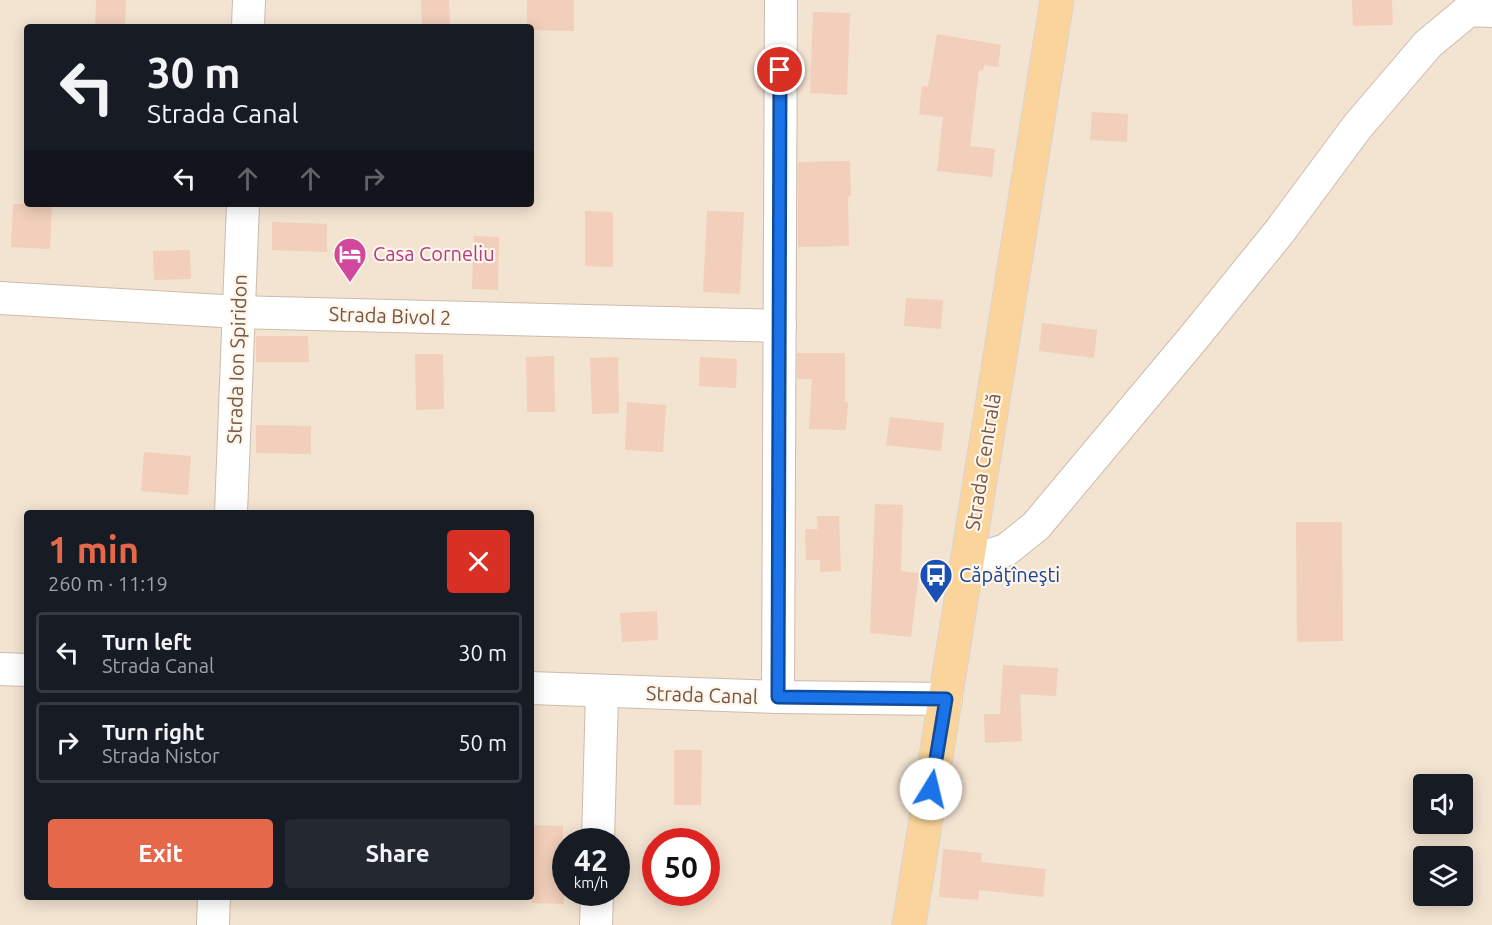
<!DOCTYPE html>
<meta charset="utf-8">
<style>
:root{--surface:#171b24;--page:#242831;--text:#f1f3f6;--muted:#9ea1a6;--line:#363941;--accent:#e46849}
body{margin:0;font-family:Ubuntu,sans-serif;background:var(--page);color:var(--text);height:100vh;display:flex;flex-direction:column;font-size:22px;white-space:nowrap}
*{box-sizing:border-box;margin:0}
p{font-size:20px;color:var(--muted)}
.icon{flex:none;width:33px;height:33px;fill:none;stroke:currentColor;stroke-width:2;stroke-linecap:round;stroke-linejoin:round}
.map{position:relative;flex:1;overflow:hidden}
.side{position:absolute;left:24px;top:510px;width:510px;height:390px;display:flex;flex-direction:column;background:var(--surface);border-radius:6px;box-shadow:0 3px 15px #0003}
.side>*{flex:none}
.guide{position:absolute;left:24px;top:24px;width:510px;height:183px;border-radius:6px;box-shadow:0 3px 15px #0003;background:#171b24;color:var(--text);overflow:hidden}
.buttons{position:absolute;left:1413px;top:774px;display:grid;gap:12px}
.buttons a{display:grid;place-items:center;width:60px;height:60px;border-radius:6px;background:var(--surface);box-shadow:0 3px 15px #0003;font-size:30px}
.speed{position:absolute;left:552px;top:828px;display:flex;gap:12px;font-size:30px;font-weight:700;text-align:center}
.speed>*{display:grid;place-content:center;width:78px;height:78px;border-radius:50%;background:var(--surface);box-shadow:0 3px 15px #0003;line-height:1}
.speed small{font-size:15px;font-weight:400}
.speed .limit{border:9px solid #d22;background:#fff;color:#111}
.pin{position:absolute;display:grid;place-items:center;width:51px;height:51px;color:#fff;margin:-26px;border:3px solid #fff;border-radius:50%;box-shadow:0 2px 6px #0007}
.me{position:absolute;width:66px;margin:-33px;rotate:9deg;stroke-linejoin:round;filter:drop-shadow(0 0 4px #0008)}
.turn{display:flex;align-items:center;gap:21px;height:126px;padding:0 24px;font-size:27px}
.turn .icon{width:78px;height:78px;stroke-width:2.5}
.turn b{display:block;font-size:42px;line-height:51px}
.lanes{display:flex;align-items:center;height:57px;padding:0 24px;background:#0003;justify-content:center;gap:30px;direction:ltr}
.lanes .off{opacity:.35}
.round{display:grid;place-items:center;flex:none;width:63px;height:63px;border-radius:6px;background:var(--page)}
.head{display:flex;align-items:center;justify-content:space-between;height:102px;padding:0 24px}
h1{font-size:36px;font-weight:700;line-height:45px;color:var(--accent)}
.cta{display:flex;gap:12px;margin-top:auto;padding:12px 24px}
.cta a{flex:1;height:69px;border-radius:6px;background:var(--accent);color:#fff;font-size:24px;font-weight:700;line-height:69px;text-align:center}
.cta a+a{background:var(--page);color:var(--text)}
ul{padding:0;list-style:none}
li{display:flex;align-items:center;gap:18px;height:81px;margin:0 12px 9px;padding:0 12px;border:3px solid var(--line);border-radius:6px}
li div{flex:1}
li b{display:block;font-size:22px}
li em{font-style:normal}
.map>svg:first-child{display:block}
.residential{fill:#f3e3d1;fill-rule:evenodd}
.building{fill:#f1cfba}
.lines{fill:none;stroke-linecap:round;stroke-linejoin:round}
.minor-casing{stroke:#cfbbac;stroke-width:34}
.major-casing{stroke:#dbd3d0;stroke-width:35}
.minor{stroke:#fff;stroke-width:32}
.major{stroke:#fad49b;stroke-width:33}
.route-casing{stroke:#114b97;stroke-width:15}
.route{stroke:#1a73e8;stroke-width:10}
.labels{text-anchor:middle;stroke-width:4.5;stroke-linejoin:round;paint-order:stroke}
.hotel-label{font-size:20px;fill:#b23c85;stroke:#fff5e8;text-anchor:start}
.street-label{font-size:20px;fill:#735749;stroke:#fff5e8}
.transit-label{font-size:20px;fill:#164399;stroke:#fff5e8;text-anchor:start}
</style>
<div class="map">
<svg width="1492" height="925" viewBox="0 0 1492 925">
<rect width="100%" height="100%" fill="#fcf1e2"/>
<path class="residential" d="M 0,0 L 1492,0 L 1492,925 L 0,925 ZM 27,27 L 531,27 L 531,204 L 27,204 ZM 27,513 L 531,513 L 531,897 L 27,897 ZM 1424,784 L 1462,784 L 1462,824 L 1424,824 ZM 566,842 L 616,842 L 616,892 L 566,892 ZM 656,842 L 706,842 L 706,892 L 656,892 ZM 1424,856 L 1462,856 L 1462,896 L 1424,896 Z"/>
<g class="building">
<path d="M 96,0 L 126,0 L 125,27 L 95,27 Z"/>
<path d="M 421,0 L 449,0 L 450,27 L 422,27 Z"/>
<path d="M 527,0 L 574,0 L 574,31 L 531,30 L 531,27 L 527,27 Z"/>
<path d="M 1352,0 L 1392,0 L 1393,25 L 1353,26 Z"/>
<path d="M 813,12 L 850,13 L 847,95 L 810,93 Z"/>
<path d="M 937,34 L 1001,45 L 998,67 L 984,65 L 983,71 L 979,70 L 970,146 L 995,149 L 992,177 L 937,171 L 943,117 L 919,114 L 922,86 L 928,87 Z"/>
<path d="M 1092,112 L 1128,114 L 1127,142 L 1090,140 Z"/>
<path d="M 850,161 L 851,196 L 848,197 L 849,246 L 798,247 L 798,162 Z"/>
<path d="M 13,204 L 52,204 L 50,249 L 11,247 Z"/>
<path d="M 585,211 L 613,212 L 613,267 L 585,266 Z"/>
<path d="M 707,211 L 744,212 L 740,294 L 703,292 Z"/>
<path d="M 272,222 L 327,224 L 327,252 L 272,250 Z"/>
<path d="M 474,236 L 499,237 L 498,290 L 472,289 Z"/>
<path d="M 190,250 L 191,279 L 154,280 L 153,251 Z"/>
<path d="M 906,298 L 943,300 L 941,329 L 904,326 Z"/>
<path d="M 1042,323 L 1097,330 L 1094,358 L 1039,351 Z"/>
<path d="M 256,336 L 308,336 L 309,362 L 256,362 Z"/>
<path d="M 797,353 L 845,353 L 845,402 L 848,402 L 846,430 L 809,429 L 812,379 L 797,379 Z"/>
<path d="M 415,354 L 443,354 L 444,409 L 416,410 Z"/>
<path d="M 554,356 L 555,412 L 527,412 L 526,357 Z"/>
<path d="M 618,357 L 619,413 L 592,414 L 590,358 Z"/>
<path d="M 700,357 L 737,359 L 736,388 L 699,386 Z"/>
<path d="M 627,402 L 666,405 L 663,452 L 625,450 Z"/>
<path d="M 890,417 L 944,423 L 941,451 L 886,445 Z"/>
<path d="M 256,425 L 311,426 L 311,454 L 256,453 Z"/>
<path d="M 144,452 L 191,456 L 188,495 L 141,491 Z"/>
<path d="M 875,504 L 903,505 L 901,571 L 919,573 L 911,637 L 870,633 Z"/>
<path d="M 817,516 L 839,516 L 841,571 L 820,572 L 820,560 L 806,560 L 805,529 L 818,529 Z"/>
<path d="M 1296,522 L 1342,522 L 1343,641 L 1297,642 Z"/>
<path d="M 657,611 L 658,640 L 622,642 L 620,613 Z"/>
<path d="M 1003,665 L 1058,668 L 1056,696 L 1020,694 L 1022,741 L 985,743 L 984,714 L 1000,714 Z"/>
<path d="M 674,750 L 702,750 L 701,805 L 674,805 Z"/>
<path d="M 531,825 L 563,826 L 562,876 L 564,876 L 564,904 L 531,903 Z"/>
<path d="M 943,849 L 982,853 L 981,862 L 1046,869 L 1043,897 L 979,890 L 978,900 L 939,897 Z"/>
</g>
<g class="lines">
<defs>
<g id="minor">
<path d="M 248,27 L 249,0"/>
<path d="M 0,298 L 239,312 L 780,326"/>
<path d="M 231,513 L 243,204"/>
<path d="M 967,562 L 1006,550 L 1036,526 L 1195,336 L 1280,231 L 1357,127 L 1428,44 L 1469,10 L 1492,11"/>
<path d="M 0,669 L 27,670"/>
<path d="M 531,688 L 778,697 L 946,699"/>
<path d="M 778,697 L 781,0"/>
<path d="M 598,842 L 602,692"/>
<path d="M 213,925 L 214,897"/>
<path d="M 596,925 L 597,892"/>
</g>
<path id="major" d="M 909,925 L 1057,0"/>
</defs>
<use href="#minor" class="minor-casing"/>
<use href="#major" class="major-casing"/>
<use href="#minor" class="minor"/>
<use href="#major" class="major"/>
</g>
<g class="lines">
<defs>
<path id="route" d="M 780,70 L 778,697 L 946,699 L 931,789"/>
</defs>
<use href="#route" class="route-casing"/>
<use href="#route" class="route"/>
</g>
<defs>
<symbol id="hotel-pin" viewBox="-11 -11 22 30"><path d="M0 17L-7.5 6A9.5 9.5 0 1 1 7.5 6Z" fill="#d1479c" stroke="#fff5e8"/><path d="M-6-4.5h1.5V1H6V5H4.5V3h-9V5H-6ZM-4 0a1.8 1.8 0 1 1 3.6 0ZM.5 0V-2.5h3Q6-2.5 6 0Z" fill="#fff"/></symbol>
<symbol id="bus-pin" viewBox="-11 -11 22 30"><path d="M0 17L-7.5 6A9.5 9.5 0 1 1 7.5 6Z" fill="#1a4fb4" stroke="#fff5e8"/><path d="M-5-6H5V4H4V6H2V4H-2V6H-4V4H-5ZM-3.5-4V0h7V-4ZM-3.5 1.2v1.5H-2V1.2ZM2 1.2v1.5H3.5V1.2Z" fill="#fff"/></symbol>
</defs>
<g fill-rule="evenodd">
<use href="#hotel-pin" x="331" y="235" width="38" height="52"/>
<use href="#bus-pin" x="917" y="556" width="38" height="52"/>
</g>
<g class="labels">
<g class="hotel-label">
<text x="373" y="261">Casa Corneliu</text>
</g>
<g class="street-label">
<text transform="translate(390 316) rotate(2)" y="7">Strada Bivol 2</text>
<text transform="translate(237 359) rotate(-88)" y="7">Strada Ion Spiridon</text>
<text transform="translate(983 462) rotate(-81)" y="7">Strada Centrală</text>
<text transform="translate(702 695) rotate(2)" y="7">Strada Canal</text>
</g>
<g class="transit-label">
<text x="959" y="582">Căpăţîneşti</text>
</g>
</g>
</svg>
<div class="buttons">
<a><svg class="icon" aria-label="sound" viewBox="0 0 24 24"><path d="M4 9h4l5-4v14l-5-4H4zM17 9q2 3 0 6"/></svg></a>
<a><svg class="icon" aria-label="layers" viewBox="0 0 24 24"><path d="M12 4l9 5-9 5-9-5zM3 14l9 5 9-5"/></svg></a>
</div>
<div class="speed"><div>42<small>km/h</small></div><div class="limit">50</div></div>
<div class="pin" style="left:780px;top:70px;background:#d93025"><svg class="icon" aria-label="arrive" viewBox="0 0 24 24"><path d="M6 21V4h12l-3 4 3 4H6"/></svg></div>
<svg class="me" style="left:931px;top:789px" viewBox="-20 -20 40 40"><circle r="19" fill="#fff"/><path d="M0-13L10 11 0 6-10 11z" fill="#1a73e8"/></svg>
<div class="guide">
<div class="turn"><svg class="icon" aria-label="left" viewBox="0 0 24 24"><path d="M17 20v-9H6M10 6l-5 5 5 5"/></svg><div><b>30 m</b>Strada Canal</div></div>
<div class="lanes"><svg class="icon" aria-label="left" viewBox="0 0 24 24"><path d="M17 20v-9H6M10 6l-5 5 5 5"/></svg><svg class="icon off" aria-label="ahead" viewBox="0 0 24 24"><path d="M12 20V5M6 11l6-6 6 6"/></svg><svg class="icon off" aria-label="ahead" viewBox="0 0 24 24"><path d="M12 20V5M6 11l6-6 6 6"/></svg><svg class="icon off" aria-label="right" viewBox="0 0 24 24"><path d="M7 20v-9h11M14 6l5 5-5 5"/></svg></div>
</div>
<section class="side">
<div class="head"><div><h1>1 min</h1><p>260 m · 11:19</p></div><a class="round" style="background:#d93025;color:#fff"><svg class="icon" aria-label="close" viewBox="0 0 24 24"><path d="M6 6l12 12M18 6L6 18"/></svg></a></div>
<ul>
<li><svg class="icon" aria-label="left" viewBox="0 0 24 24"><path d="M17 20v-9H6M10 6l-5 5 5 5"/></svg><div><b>Turn left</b><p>Strada Canal</p></div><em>30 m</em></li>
<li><svg class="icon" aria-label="right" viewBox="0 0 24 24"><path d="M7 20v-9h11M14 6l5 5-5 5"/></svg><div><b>Turn right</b><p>Strada Nistor</p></div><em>50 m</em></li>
</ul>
<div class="cta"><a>Exit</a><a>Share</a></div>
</section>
</div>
